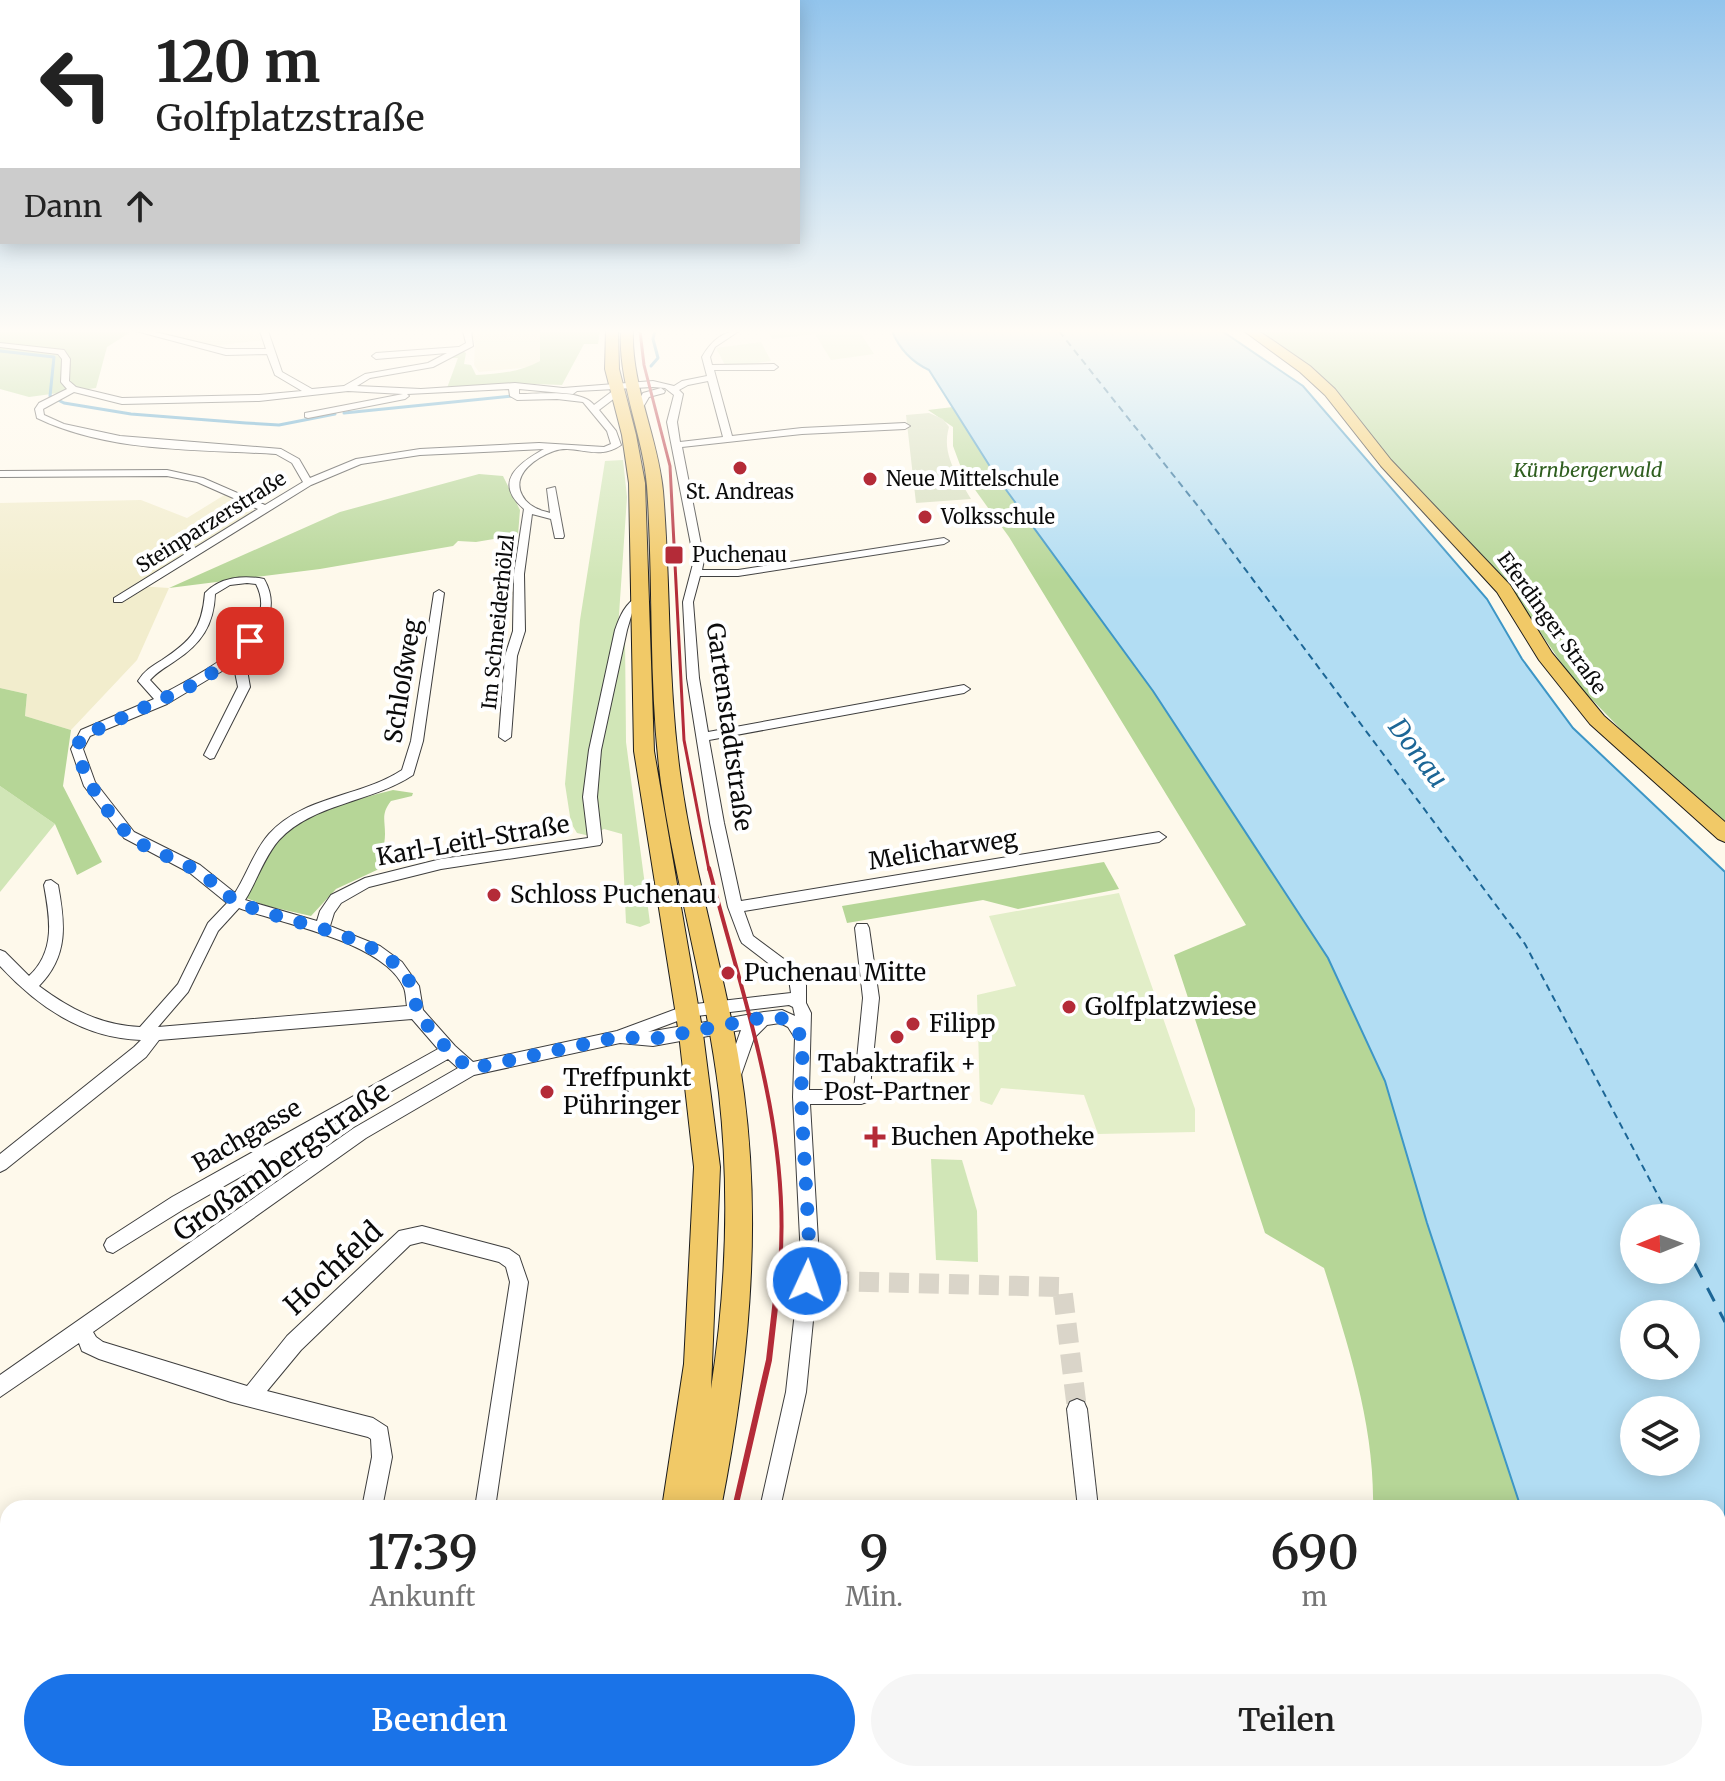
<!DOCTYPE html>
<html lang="de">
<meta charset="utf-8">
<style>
:root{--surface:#fff;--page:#f6f6f6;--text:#222;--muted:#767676;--accent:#1a73e8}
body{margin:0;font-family:Merriweather,serif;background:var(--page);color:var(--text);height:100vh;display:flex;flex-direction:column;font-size:30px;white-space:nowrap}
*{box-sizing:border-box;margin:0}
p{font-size:26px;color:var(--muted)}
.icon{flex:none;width:44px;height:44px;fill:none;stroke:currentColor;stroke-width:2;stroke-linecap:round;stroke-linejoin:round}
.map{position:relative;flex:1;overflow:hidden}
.drawer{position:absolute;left:0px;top:1500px;width:1726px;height:282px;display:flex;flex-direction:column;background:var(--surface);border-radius:24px 24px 0 0;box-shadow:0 4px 20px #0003}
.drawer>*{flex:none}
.banner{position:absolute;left:0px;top:0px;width:800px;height:244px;box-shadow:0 4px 20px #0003;background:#fff;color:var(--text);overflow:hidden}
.needle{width:52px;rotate:269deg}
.fabs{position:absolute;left:1620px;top:1204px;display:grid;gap:16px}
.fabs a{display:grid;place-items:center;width:80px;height:80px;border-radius:50%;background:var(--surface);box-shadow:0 4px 20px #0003;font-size:40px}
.pin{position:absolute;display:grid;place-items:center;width:68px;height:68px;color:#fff;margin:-34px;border-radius:16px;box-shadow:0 4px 12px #0006}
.me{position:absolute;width:88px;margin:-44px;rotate:3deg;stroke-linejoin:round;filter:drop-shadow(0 0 6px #0008)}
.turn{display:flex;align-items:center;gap:28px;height:168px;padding:0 24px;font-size:36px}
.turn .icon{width:104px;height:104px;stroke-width:2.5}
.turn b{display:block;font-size:56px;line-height:68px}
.then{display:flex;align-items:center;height:76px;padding:0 24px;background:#0003;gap:16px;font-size:30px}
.eta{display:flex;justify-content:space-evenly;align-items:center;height:136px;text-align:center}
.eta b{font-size:48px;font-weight:600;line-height:56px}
.primary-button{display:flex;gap:16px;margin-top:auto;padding:16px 24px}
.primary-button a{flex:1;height:92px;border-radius:48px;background:var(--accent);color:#fff;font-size:32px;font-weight:600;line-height:92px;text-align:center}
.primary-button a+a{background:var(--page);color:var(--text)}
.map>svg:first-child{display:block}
.farmland{fill:#f2edcd}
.green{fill:#d1e6b7}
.forest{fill:#b6d697}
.cemetery{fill:#d5debe}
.pitch{fill:#e2eec8}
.water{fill:#b2ddf3;stroke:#3d96c6;stroke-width:2;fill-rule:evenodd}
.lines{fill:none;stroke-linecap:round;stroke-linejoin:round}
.stream{stroke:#3d96c6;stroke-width:3}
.ferry-far1{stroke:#1c6696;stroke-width:2;stroke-dasharray:7 5;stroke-linecap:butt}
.ferry{stroke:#1c6696;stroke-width:3;stroke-dasharray:15 12;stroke-linecap:butt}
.minor-tunnel{stroke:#dad5c9;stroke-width:20;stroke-dasharray:20 10;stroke-linecap:butt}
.minor-casing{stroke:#3e3e3e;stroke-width:2}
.primary-casing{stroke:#1c1c1c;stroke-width:2}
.minor{fill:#fff;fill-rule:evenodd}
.primary{fill:#f1c967;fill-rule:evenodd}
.rail-far2{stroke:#b42b38;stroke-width:3}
.rail-far1{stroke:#b42b38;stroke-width:4}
.rail{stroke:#b42b38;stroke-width:6}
.route{stroke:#1a73e8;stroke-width:14;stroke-dasharray:0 25.2}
.poi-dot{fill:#b42b38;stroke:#fff;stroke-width:3}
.labels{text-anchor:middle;stroke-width:8;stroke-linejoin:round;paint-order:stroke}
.far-park-label{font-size:20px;font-style:italic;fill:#305f20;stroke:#fff}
.far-poi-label{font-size:20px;fill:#0b0b0b;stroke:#fff;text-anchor:start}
.far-street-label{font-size:20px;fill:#0b0b0b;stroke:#fff}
.street-label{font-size:24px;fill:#0b0b0b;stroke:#fff}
.poi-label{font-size:24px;fill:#0b0b0b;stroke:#fff;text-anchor:start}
.water-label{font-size:26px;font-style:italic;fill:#1c6696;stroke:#fff}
.near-street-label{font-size:28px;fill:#0b0b0b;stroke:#fff}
</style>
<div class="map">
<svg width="1725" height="1781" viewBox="0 0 1725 1781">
<rect width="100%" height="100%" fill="#fef9eb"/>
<g class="farmland">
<path d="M 153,331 L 259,331 L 264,340 L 213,346 L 193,344 Z"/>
<path d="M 471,331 L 540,331 L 540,361 L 530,367 L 479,372 L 474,365 L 475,344 Z"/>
<path d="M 226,494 L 255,512 L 138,586 L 169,588 L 137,660 L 71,730 L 25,716 L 27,694 L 0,688 L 0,503 L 141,500 L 187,518 Z"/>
</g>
<g class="green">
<path d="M 623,460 L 627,497 L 618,629 L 625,636 L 626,742 L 650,923 L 640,927 L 626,923 L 622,834 L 604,829 L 590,836 L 577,833 L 571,823 L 565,784 L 580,620 L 605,461 Z"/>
<path d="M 0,786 L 55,824 L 0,892 Z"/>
<path d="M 931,1159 L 962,1160 L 977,1211 L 978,1262 L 936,1260 Z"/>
</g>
<g class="forest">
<path d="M 0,331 L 132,331 L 107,347 L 96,388 L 29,397 L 0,389 Z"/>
<path d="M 540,331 L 600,331 L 598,344 L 584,344 L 562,385 L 508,383 L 447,388 L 458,358 L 448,358 L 461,350 L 466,353 L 464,364 L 471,365 L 476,375 C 498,374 521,372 540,361 Z"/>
<path d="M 1254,331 L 1725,331 L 1725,821 L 1636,745 L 1573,680 L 1510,588 L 1382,450 L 1341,397 Z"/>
<path d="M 953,407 L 996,476 L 1153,691 L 1328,958 L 1385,1081 L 1427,1223 L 1521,1508 L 1373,1508 C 1375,1426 1348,1345 1324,1268 L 1265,1233 L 1174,955 L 1246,925 L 1009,537 L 963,473 L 953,446 L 953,427 L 928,410 Z"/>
<path d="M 479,474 L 503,476 L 520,510 L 518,535 L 476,542 L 458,541 L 453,546 L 320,569 L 169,588 L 340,512 Z"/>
<path d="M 0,688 L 27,694 L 25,716 L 71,730 L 63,786 L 102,862 L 77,875 L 55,824 L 0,786 Z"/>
<path d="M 393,790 L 413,793 L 412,796 L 391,801 C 381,814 385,819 385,834 C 385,845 381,858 379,869 L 336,889 L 311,916 L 267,906 L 246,898 C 256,879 265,856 280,839 C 305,810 358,799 393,790 Z"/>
<path d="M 1104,862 L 1119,889 L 1018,909 L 983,900 L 847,923 L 842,906 Z"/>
<rect x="1365" y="1774" width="218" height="7"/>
</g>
<path class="cemetery" d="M 929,413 L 943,419 L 949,427 C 941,454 957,475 971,499 L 916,503 L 906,415 Z"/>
<g class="pitch">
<path d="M 768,331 L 859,331 L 874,354 L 831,360 L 815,334 L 772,339 Z"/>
<path d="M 761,342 L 771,361 L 726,367 L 716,348 Z"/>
<path d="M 1119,893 L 1195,1109 L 1195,1132 L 1098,1134 L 1084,1095 L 1001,1088 L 992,1105 L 980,1101 L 977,995 L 1016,986 L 989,916 Z"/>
</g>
<path class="water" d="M 892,331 L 1222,331 L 1303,386 L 1487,599 L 1522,659 L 1573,728 L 1725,872 L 1725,1781 L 1583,1781 L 1583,1774 L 1718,1774 L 1718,1508 L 1521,1508 L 1427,1223 L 1385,1081 L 1328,958 L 1153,691 L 996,476 L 929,370 C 912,362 899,348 892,331 ZM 1686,1218 L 1686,1270 L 1634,1270 L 1634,1218 ZM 1634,1314 L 1686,1314 L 1686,1366 L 1634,1366 ZM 1686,1410 L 1686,1462 L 1634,1462 L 1634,1410 Z"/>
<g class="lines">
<g class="stream">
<path d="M 0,351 L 54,357 L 50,396 L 64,403 L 131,414 L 246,423 L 279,425 L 335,414"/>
<path d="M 651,366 L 658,358 L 653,339 L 655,331"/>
<path d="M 344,413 L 513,396"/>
</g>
<g class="ferry-far1">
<path d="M 1059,331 L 1201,510 L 1525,944 L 1670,1218"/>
<path d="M 1686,1248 L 1696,1266"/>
</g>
<path class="ferry" d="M 1695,1264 L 1725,1322"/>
<path class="minor-tunnel" d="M 829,1281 L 1062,1287 L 1077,1409"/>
<defs>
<g id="minor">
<path d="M 136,331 L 151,331 L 226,349 L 266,349 L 260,331 L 268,331 L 282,372 L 312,389 L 344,386 L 365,374 L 428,363 L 447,353 L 376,359 L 372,356 L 376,353 L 459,347 L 466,343 L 463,331 L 471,331 L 473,346 L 433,367 L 370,378 L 357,386 L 421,389 L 515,383 L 563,388 L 653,381 L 674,386 L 682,381 L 707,376 L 702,357 C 710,343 722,331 739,331 L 715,347 L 710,357 L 712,365 L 774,364 L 778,367 L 774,370 L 714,370 L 732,436 L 802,428 L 905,423 L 910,426 L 905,429 L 802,434 L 682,447 L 704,560 L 702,570 L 738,570 L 944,538 L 949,541 L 944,544 L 738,576 L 700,576 L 693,602 L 699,678 L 708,732 L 964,685 L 970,689 L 964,693 L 709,740 L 724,823 L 741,901 L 1159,832 L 1166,837 L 1159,842 L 744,911 L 753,936 L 800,971 L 806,985 L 806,1003 L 811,1013 L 809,1090 L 854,1090 L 863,998 L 855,928 L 857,924 L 867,924 L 869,928 L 879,998 L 869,1097 L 867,1102 L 861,1104 L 810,1104 L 819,1258 L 818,1272 L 835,1275 L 838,1281 L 835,1287 L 816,1290 L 806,1392 L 780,1508 L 760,1508 L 786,1392 L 801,1258 L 793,1097 L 795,1038 L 788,1027 L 780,1023 L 767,1025 L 754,1038 L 741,1075 L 739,1080 L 733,1082 L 727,1080 L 725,1075 L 741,1030 L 653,1046 L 620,1043 L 474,1075 L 366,1138 L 93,1332 L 96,1337 L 103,1342 L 247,1386 L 287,1336 L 399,1231 L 422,1226 L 509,1249 L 519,1256 L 528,1282 L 495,1508 L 475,1508 L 510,1282 L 506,1267 L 499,1262 L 422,1242 L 410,1245 L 301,1350 L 267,1391 L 373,1418 L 387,1427 L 392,1457 L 382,1508 L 362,1508 L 372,1457 L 371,1439 L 368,1437 L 231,1402 L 99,1359 L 82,1351 L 79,1343 L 0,1397 L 0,1375 L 354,1128 L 458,1068 L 448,1059 L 184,1209 L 113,1253 L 107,1251 L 104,1245 L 107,1239 L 172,1197 L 438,1049 L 412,1019 L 159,1040 L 146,1057 L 6,1169 L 0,1172 L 0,1154 L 134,1047 L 141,1040 C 83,1038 38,1007 0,966 L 0,950 L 5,952 L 29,976 C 56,951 50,918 44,885 L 46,881 L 51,880 L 58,885 C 65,923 69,956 39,986 C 70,1009 100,1025 140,1027 L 178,984 L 208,923 L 227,903 L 190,873 L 124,838 L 84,786 L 71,749 L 81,730 L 154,699 L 138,681 C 144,671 152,666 162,660 C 191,641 202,629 205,593 C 220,577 243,575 264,579 C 283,612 259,640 235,662 L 247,670 L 250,687 L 214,758 L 210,759 L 204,755 L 238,687 L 235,672 L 227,668 L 167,704 L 90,736 L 83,749 L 95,782 L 134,832 L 200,865 L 235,893 C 247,874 254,851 269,834 C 303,796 361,797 402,770 L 411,741 L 434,593 L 439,590 L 444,593 L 423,741 L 413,775 C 371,803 313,803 279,840 C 264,857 257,881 245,900 L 317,921 L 320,911 L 331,895 L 365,878 L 441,859 L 588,838 L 583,797 L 589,750 L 615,630 C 620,616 625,603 639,596 L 644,599 L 632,613 L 627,630 L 601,750 L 597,797 L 602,842 L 600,845 L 441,869 L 369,887 L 341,903 L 334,913 L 330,926 L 380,946 L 402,962 L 419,986 L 423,1010 L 455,1046 L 473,1062 L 617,1031 L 687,1005 L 791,993 L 789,979 L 742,943 L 740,939 L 728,907 L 710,823 L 687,678 L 683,602 L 694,560 L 667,422 L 674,395 L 665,388 L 653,387 L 577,391 L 573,394 L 519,389 L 519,394 C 539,394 582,389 594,405 L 614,390 L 620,390 L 620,394 L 599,410 L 616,431 L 621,445 C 597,462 575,443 554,451 C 537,457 511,474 522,495 C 527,505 538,510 547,512 L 550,513 L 547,489 L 555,487 L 564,536 L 563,538 L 555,538 L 551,519 L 532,514 L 524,574 L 525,631 L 517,656 L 511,737 L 505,741 L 499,737 L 505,656 L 513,631 L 514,574 L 524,509 C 492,482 519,463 544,449 L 420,455 L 361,464 L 311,485 L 122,602 L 114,602 L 114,598 L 258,509 L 197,482 L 167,476 L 0,477 L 0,471 L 167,470 L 203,478 L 265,505 L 303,482 L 292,463 L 276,454 C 197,449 110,453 37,418 L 35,409 L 39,403 L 67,389 L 61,382 L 62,359 L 58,354 L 0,347 L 0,343 L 64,350 L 70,359 L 69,381 L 76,387 L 122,398 L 259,395 L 302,391 L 275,375 L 267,354 L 226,355 ZM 708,381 L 723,437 L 680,442 L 677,422 L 683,394 L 679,390 L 688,385 ZM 509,389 L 510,396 L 517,400 L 557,399 L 583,402 L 607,431 L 611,444 L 604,447 L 539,443 L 420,449 L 356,459 L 310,478 L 299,459 L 281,449 L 120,436 L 64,424 L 44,415 L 43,409 L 74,392 L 122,404 L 259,401 L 348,391 L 403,394 L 305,413 L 305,417 L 308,418 L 405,399 L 409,396 L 407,394 ZM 247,583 L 256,584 C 283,635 197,675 163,694 L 150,680 C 157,672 166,667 175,661 C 201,644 214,625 215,594 L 230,585 ZM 239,908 C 282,924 385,942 404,988 C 406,993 406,1001 407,1006 L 158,1027 L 188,992 L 218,931 ZM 789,1005 L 793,1007 L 795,1016 L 782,1010 L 764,1012 L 648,1032 L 688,1017 Z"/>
<path d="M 661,388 L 665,391 L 664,393 L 649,397 L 642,409 L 636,409 L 635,407 L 643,393 Z"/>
<path d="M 1077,1399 L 1084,1402 L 1087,1409 L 1098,1508 L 1078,1508 L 1067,1409 L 1070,1402 Z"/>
<path d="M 6,1588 L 8,1589 L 8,1621 L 0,1625 L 0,1591 Z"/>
<path d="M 10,1774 L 35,1774 L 32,1781 L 7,1781 Z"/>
<path d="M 108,1774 L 132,1774 L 129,1781 L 105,1781 Z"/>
<path d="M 682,1774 L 706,1774 L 704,1781 L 680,1781 Z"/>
<path d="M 1081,1774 L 1105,1774 L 1102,1781 L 1078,1781 Z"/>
</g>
<g id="primary">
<path d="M 606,331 L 618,331 L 619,369 L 636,435 L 645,483 L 654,751 L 703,1034 L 720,1167 L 711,1389 C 726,1291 730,1192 719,1093 C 706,988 676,887 661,783 C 648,684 654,585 647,486 C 643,434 618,384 621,331 L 633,331 C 631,385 658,437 663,491 C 671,587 667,684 681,780 C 696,886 730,988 744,1094 C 762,1233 748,1371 721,1508 L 662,1508 L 684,1364 L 694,1167 L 679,1034 L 634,751 L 629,483 L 622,435 L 605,369 Z"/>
<path d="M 1244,331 L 1259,331 L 1310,366 L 1335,389 L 1391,460 L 1510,585 L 1552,653 L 1604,716 L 1725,822 L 1725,842 L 1718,839 L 1590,724 L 1539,660 L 1497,592 L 1381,466 L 1325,395 L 1300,372 Z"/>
<path d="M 607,1774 L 643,1774 L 640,1781 L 604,1781 Z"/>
</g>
</defs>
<use href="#minor" class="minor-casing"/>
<use href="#primary" class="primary-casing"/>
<use href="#minor" class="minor"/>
<use href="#primary" class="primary"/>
<path class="rail-far2" d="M 640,331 L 644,365 L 670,466 L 684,740 L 709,870"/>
<path class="rail-far1" d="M 709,868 C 743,999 791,1129 780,1266"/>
<g class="rail">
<path d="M 735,1508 L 769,1360 L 780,1264"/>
<path d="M 651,1781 L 653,1774"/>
</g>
</g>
<linearGradient id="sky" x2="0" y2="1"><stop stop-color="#92c4ec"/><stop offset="0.57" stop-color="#fffcf6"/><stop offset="1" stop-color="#fffcf6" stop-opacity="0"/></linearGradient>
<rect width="1725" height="581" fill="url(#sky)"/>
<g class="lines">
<path class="route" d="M 250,641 L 227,663 L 197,683 L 81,737 C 68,761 111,819 130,836 C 149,852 178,858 200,873 C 213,881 224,895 238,902 C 291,928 419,934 416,1012 L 449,1051 L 470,1069 L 618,1037 L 653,1039 L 766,1017 L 788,1019 L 803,1039 L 801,1097 L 810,1258 L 807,1281"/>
</g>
<g class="poi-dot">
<circle cx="740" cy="468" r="8"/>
<circle cx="870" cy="479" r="8"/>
<circle cx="925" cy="517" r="8"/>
<rect x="664" y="545" width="20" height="20" rx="4"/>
<circle cx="494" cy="895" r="8"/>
<circle cx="728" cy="973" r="8"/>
<circle cx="1069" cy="1007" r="8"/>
<circle cx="913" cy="1024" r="8"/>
<circle cx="897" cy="1037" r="8"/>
<circle cx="547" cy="1092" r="8"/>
<path d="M871 1125h8v8h8v8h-8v8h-8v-8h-8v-8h8z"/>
</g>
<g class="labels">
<g class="far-park-label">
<text x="1588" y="477">Kürnbergerwald</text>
</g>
<g class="far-poi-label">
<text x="886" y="486">Neue Mittelschule</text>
<text x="740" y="499" text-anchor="middle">St. Andreas</text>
<text x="941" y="524">Volksschule</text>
<text x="692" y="562">Puchenau</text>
</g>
<g class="far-street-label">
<text transform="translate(211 522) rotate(-32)" y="7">Steinparzerstraße</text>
<text transform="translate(498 622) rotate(-84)" y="7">Im Schneiderhölzl</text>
<text transform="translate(1552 623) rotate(54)" y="7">Eferdinger Straße</text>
</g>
<g class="street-label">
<text transform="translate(403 681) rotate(-81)" y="8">Schloßweg</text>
<text transform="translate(729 727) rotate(82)" y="8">Gartenstadtstraße</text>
<text transform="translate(473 841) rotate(-10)" y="8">Karl-Leitl-Straße</text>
<text transform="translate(943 850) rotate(-9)" y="8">Melicharweg</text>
<text transform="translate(247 1136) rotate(-30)" y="8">Bachgasse</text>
</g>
<g class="poi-label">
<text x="510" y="903">Schloss Puchenau</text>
<text x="744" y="981">Puchenau Mitte</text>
<text x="1085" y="1015">Golfplatzwiese</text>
<text x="929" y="1032">Filipp</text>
<text x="897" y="1072" text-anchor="middle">Tabaktrafik +<tspan x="897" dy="28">Post-Partner</tspan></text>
<text x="563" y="1086">Treffpunkt<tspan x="563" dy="28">Pühringer</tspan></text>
<text x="891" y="1145">Buchen Apotheke</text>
</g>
<g class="water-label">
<text transform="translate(1418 753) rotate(53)" y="9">Donau</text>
</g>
<g class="near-street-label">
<text transform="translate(281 1161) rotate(-35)" y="10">Großambergstraße</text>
<text transform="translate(333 1268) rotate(-43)" y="10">Hochfeld</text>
</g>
</g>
</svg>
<div class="fabs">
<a><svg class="needle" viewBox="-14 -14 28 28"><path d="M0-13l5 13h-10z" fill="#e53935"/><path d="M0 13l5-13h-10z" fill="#767676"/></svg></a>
<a><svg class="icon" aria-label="search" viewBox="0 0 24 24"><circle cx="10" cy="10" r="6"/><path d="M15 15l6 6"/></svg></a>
<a><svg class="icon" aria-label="layers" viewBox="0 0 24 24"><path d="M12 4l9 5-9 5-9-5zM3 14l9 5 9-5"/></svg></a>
</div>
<div class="pin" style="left:250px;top:641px;background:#d93025"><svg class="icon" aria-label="arrive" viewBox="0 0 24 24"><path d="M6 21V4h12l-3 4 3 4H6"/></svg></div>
<svg class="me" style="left:807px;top:1281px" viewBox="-20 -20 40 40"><circle r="17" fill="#1a73e8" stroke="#fff" stroke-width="3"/><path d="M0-11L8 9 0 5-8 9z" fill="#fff"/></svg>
<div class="banner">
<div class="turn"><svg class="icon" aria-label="left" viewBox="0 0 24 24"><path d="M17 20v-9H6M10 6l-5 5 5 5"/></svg><div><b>120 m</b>Golfplatzstraße</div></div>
<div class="then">Dann<svg class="icon" aria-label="ahead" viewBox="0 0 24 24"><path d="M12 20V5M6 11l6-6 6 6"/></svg></div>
</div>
<section class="drawer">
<div class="eta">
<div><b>17:39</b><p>Ankunft</p></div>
<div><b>9</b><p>Min.</p></div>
<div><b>690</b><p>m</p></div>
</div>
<div class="primary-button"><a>Beenden</a><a>Teilen</a></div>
</section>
</div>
